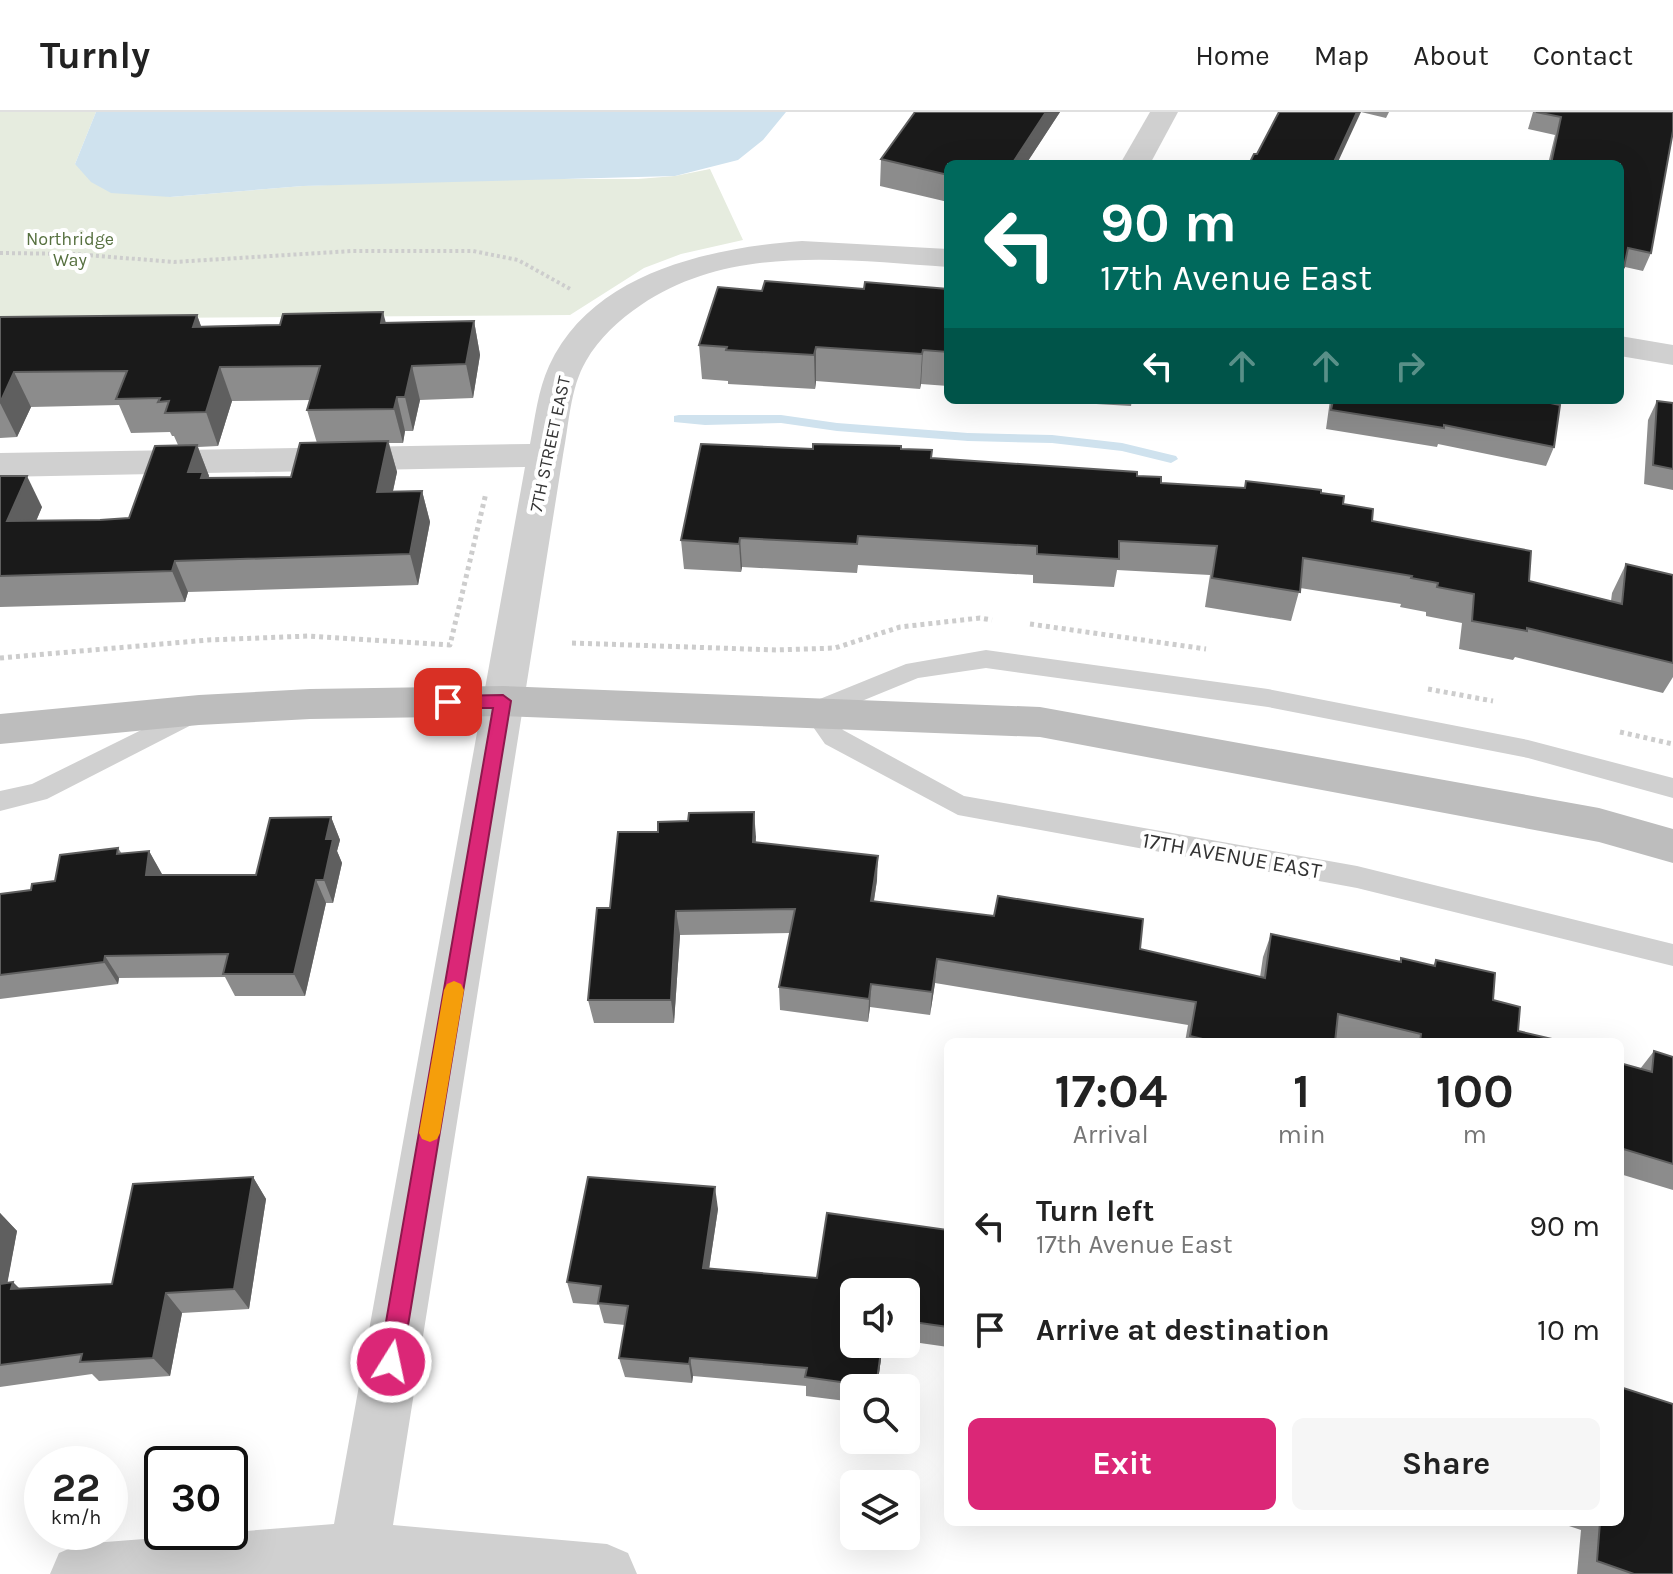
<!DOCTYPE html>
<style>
:root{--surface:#fff;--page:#f6f6f6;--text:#222;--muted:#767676;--line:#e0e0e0;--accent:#db2777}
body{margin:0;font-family:Karla,sans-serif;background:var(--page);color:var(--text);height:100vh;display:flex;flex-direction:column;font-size:30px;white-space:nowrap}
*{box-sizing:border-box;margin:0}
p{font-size:26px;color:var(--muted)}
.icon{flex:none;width:44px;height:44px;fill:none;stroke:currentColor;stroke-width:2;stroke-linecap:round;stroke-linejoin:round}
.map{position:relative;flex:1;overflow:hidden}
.panel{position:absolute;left:944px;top:926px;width:680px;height:488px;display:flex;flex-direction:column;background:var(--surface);border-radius:12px;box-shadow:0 8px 32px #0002}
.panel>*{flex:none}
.banner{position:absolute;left:944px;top:48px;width:680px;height:244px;border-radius:12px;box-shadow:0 8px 32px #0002;background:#00695c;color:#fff;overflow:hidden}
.tools{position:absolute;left:840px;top:1166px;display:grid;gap:16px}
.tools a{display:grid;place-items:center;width:80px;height:80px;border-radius:12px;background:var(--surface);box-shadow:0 8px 32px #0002;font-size:40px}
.speed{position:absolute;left:24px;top:1334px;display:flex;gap:16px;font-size:40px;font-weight:700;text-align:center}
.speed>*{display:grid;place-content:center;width:104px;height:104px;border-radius:50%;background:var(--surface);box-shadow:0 8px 32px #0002;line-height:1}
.speed small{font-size:20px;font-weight:400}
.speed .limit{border:4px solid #111;border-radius:12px;background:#fff;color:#111}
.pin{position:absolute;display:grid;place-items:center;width:68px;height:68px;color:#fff;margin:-34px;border-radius:16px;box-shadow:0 4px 12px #0006}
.me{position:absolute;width:88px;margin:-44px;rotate:10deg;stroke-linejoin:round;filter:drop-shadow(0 0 6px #0008)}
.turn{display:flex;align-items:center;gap:28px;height:168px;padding:0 24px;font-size:36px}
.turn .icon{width:104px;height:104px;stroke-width:2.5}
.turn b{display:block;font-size:56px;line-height:68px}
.lanes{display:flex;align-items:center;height:76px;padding:0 24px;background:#0003;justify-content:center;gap:40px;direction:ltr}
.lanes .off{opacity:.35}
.eta{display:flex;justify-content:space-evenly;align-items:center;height:136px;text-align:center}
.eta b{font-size:48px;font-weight:700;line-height:56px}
.primary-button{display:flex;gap:16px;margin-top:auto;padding:16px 24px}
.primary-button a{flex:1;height:92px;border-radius:12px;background:var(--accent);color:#fff;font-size:32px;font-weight:700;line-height:92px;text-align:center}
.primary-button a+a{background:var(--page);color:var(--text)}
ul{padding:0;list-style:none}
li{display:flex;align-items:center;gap:24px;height:104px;padding:0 24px}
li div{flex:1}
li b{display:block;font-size:30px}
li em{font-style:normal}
header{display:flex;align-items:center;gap:48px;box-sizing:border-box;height:112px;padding:0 40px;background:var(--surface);border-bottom:2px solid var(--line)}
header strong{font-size:38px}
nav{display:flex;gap:44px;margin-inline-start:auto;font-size:28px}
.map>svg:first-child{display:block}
.green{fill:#e6ecdf}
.water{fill:#cfe2ee}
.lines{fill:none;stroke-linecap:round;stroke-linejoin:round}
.stream{fill:#cfe2ee;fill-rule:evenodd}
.path-far1{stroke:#cdcdcd;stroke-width:4;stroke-dasharray:3 3;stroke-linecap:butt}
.path{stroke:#cdcdcd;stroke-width:5;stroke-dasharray:4 4;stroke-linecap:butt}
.lane{fill:#d0d0d0;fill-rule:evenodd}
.street{fill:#d0d0d0;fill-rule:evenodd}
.secondary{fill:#bdbdbd;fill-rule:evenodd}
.wall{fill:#8c8c8c;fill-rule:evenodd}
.shaded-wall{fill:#5f5f5f}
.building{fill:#1a1a1a;stroke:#5f5f5f;stroke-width:2}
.route{fill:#db2777;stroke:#8e194d;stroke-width:2}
.slow{fill:#f59e0b}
.labels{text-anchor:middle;stroke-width:8;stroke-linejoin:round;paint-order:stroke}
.far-park-label{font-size:18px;fill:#56703f;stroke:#fff}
.far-street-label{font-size:18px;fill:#333;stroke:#fff}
.street-label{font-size:22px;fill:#333;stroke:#fff}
</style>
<header>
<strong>Turnly</strong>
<nav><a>Home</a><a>Map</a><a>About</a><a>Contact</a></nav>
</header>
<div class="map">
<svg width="1673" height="1462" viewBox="0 0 1673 1462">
<rect width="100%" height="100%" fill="#fff"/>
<path class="green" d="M 0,0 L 96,0 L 75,52 L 170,85 L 303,74 L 480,67 L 638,67 L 675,64 L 710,57 L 743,128 L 681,142 L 644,156 L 570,203 L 0,207 Z"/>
<path class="water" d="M 96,0 L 786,0 L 763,28 L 738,48 L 675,64 L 303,74 L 170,85 L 111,81 L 91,70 L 75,52 Z"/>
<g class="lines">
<path class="stream" d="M 679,303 L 781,303 L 837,311 L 968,321 L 1052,323 L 1122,331 L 1176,344 L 1178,347 L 1171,351 L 1122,339 L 1052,331 L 968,329 L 837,319 L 781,311 L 705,313 L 674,310 L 674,304 Z"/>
<path class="path-far1" d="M 0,141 L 74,142 L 174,150 L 352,139 L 473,139 L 518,148 L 572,178"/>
<g class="path">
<path d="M 1030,512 L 1206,537"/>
<path d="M 572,531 L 776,538 L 835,536 L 900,515 L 980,506 L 992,508"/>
<path d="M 0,546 L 208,528 L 309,524 L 450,533 L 486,381"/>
<path d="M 1428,577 L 1493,589"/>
<path d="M 1620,620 L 1673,632"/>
</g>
<g class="lane">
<path d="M 986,538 L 1268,577 L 1528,628 L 1673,666 L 1673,686 L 1528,646 L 1268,595 L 986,556 L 918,566 L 830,602 L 843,618 L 964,684 L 1357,754 L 1673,832 L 1673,854 L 1357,776 L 958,703 L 825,632 L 802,599 L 805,593 L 906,552 Z"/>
<path d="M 196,591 L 205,594 L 208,600 L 205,606 L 47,687 L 0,699 L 0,679 L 32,672 Z"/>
</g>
<g class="street">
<path d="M 1150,0 L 1178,0 L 1150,52 L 1120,52 Z"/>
<path d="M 802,129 L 948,137 L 948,155 C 845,148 731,132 641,193 C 619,208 599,226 586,249 C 570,276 569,313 563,343 L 393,1413 L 607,1432 L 628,1441 L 637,1462 L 50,1462 L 59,1441 L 80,1432 L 334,1412 L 525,355 L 0,365 L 0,341 L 530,332 C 535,306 538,278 549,254 C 592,160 710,136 802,129 Z"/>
<path d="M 1620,224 L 1673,233 L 1673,253 L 1620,244 Z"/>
</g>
<path class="secondary" d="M 503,574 L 1040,595 L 1599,696 L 1673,717 L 1673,751 L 1599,730 L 1040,625 L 503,604 L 310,607 L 199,613 L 0,632 L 0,602 L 199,583 L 310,577 Z"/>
</g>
<g class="wall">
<path d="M 1060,0 L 1026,52 L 948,52 L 948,90 L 880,74 L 881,47 Z"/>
<path d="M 1279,0 L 1389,0 L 1386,6 L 1361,0 L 1257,42 Z"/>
<path d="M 1533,0 L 1673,0 L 1651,141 L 1643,159 L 1625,155 L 1620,166 L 1620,52 L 1548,52 L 1555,23 L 1528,17 Z"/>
<path d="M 864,177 L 948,177 L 948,274 L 921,272 L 920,277 L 816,269 L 815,277 L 728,272 L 728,269 L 702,267 L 699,233 L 762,179 Z"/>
<path d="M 197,203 L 201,214 L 474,209 L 480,243 L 473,286 L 420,288 L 413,319 L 405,319 L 403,331 L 389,331 L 397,360 L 393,379 L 422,379 L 430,410 L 418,473 L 188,480 L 185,490 L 0,495 L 0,364 L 42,395 L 36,409 L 100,408 L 129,406 L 178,333 L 174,324 L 172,324 L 170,320 L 131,321 L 119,293 L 31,295 L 17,325 L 0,326 L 0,205 ZM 310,288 L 307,298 L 317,331 L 291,365 L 208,366 L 209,364 L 198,335 L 218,334 L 232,289 Z"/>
<path d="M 1044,288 L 1132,288 L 1131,294 L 1044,289 Z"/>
<path d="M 1330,288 L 1536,288 L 1554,335 L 1546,354 L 1438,332 L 1437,335 L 1326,317 Z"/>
<path d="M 1657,289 L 1673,291 L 1673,378 L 1644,372 L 1648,308 Z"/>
<path d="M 813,337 L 901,337 L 931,346 L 1137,364 L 1161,371 L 1245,376 L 1246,369 L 1321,381 L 1372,409 L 1529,469 L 1611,489 L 1612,481 L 1626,452 L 1673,463 L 1673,565 L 1663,581 L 1515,545 L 1513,548 L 1459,537 L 1462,511 L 1426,504 L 1426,500 L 1400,495 L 1401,492 L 1300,476 L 1291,509 L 1205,495 L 1210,463 L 1117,458 L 1114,475 L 1033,471 L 1033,463 L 858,453 L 857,461 L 742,455 L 741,460 L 684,457 L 681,428 Z"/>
<path d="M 331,705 L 340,728 L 337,739 L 342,751 L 333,791 L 326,791 L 305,884 L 235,884 L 225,865 L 119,866 L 118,872 L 0,887 L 0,782 L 31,778 L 55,769 L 118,736 L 122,742 L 149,739 L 162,763 L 256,763 Z"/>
<path d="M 877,768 L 874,789 L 1140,837 L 1260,865 L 1263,845 L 1271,822 L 1399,850 L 1401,846 L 1433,854 L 1436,848 L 1493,888 L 1518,919 L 1565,930 L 1347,930 L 1335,927 L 1335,930 L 1185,930 L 1188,913 L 935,871 L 930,903 L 870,895 L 868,910 L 780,898 L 779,875 L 790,821 L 680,823 L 674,911 L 594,911 L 588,888 L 610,796 Z"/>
<path d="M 1654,939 L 1673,945 L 1673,943 L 1673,1078 L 1620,1062 L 1620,951 L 1640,957 Z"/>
<path d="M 253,1065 L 266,1087 L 249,1197 L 182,1201 L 170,1264 L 99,1269 L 92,1262 L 0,1275 L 0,1101 L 17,1119 L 7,1171 L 19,1177 L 112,1172 Z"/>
<path d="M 718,1097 L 709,1157 L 817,1166 L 948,1118 L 948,1235 L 906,1229 L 906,1180 L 854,1180 L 883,1232 L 877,1276 L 854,1276 L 854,1290 L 806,1284 L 806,1274 L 693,1264 L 692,1271 L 625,1265 L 619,1246 L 625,1213 L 604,1211 L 599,1193 L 573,1191 L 567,1170 Z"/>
<path d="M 1557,1410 L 1620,1410 L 1673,1462 L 1577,1462 L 1581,1418 Z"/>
</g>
<g class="shaded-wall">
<path d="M 1046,0 L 1060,0 L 1026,52 L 1012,52 Z"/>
<path d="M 1357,0 L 1361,0 L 1337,52 L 1333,52 Z"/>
<path d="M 383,200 L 392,234 L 381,211 Z"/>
<path d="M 197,203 L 209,237 L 193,215 Z"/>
<path d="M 474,209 L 480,243 L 473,286 L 466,252 Z"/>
<path d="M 816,235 L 816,269 L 815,277 L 814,243 Z"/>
<path d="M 923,238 L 921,272 L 920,277 L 922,242 Z"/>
<path d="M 412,254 L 420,288 L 413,319 L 405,285 Z"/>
<path d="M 220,255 L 232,289 L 218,334 L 206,300 Z"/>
<path d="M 14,260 L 31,295 L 17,325 L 0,291 Z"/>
<path d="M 397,285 L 405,319 L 403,331 L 394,297 Z"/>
<path d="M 388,329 L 397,360 L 386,411 L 377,380 Z"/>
<path d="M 197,333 L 209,364 L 207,371 L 188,360 Z"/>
<path d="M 27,364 L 42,395 L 23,440 L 7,409 Z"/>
<path d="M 422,379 L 430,410 L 418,473 L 410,442 Z"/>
<path d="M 740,426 L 742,455 L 741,460 L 739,432 Z"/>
<path d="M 175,449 L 188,480 L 185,490 L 172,459 Z"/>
<path d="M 754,700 L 756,725 L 755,755 L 753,730 Z"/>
<path d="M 331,705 L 340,728 L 337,739 L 342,751 L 333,791 L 324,768 L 326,727 Z"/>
<path d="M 149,739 L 162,762 L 159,786 L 146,763 Z"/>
<path d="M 878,744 L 877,768 L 870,813 L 871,789 Z"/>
<path d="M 316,768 L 326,791 L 305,884 L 294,862 Z"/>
<path d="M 676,799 L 680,823 L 674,911 L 671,888 Z"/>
<path d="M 105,844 L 119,866 L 118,872 L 104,850 Z"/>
<path d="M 937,847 L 935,871 L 930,903 L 932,880 Z"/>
<path d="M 871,872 L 870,895 L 868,910 L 869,887 Z"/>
<path d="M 253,1065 L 266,1087 L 249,1197 L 234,1177 Z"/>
<path d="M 715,1075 L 718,1097 L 706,1177 L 703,1156 Z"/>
<path d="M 0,1101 L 17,1119 L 3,1195 L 0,1192 Z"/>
<path d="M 13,1170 L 33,1190 L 11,1177 Z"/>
<path d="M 166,1181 L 182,1201 L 170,1264 L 153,1246 Z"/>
<path d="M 882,1232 L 883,1232 L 877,1276 L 876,1276 Z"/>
<path d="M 690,1246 L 693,1264 L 692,1271 L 689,1252 Z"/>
</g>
<g class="building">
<path d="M 915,0 L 1046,0 L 1012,52 L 948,52 L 948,63 L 881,47 Z"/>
<path d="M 1279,0 L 1357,0 L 1333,52 L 1249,52 L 1254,42 L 1257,42 Z"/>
<path d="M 1536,0 L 1673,0 L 1673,19 L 1651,141 L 1628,136 L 1624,155 L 1620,154 L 1620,52 L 1551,52 L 1561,5 Z"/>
<path d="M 765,169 L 864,177 L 865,170 L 948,177 L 948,240 L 923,238 L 922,242 L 816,235 L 814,243 L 726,238 L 727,235 L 699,233 L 718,175 L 762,179 Z"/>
<path d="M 383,200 L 381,211 L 474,209 L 466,252 L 412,254 L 405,285 L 397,285 L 394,297 L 307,298 L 320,254 L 220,255 L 206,300 L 165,301 L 169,289 L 158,290 L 160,286 L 116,287 L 127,259 L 14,260 L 0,291 L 0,205 L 197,203 L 193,215 L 280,213 L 283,202 Z"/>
<path d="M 1333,288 L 1536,288 L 1560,293 L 1554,335 L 1444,313 L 1444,316 L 1331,298 Z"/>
<path d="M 1657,289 L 1673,291 L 1673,357 L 1653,353 Z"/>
<path d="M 388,329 L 377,380 L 422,379 L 410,442 L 175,449 L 172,459 L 0,464 L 0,364 L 27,364 L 7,409 L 100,408 L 129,406 L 155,334 L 197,333 L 188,360 L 203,360 L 201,366 L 291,365 L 300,331 Z"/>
<path d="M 701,332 L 813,337 L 813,332 L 901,334 L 901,337 L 932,338 L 931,346 L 1137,360 L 1137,364 L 1161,365 L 1161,371 L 1245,376 L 1246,369 L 1321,378 L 1321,381 L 1344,384 L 1343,392 L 1373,397 L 1372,409 L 1531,439 L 1529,469 L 1622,492 L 1626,452 L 1673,463 L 1673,551 L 1527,516 L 1527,519 L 1472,509 L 1474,482 L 1437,475 L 1438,471 L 1411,466 L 1412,464 L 1303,446 L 1300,480 L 1212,466 L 1217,434 L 1119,429 L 1119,447 L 1037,442 L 1037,434 L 858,424 L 857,432 L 740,426 L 739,432 L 681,428 Z"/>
<path d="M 754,700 L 753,730 L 878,744 L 871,789 L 994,804 L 998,784 L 1143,807 L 1140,837 L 1265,866 L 1271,822 L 1401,850 L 1401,846 L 1435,854 L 1436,848 L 1495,861 L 1493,888 L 1520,895 L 1518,919 L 1565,930 L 1420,930 L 1421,922 L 1338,902 L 1335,930 L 1215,930 L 1190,924 L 1196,890 L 937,847 L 932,880 L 871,872 L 869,887 L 779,875 L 795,797 L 676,799 L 671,888 L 588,888 L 597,796 L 610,796 L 618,720 L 658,720 L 658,710 L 688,709 L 689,701 Z"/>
<path d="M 331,705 L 326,727 L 333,727 L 324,768 L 316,768 L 294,862 L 223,862 L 228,842 L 105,844 L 104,850 L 0,863 L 0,782 L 31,778 L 32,772 L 55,769 L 60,743 L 118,736 L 117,742 L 149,739 L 146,763 L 256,763 L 270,706 Z"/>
<path d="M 1654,939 L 1673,945 L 1673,1052 L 1620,1036 L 1620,951 L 1652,960 Z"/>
<path d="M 253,1065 L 234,1177 L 166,1181 L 153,1246 L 80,1250 L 82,1242 L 0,1253 L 0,1172 L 13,1170 L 11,1177 L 112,1172 L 133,1072 Z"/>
<path d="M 588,1065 L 715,1075 L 703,1156 L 817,1166 L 827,1101 L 948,1118 L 948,1215 L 906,1209 L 906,1180 L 854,1180 L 854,1232 L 882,1232 L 876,1275 L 805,1265 L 807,1256 L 690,1246 L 689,1252 L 619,1246 L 628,1194 L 598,1191 L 601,1174 L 567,1170 Z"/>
<path d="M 1620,1275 L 1673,1292 L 1673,1462 L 1634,1462 L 1597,1449 L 1600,1410 L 1620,1410 Z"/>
</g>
<path class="route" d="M 503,583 L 511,589 L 402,1250 L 399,1258 L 391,1261 L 383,1258 L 379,1250 L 493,596 L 448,596 L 439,590 L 448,584 Z"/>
<path class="slow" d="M 454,869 L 461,872 L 464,878 L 440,1021 L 437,1027 L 430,1030 L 422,1027 L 419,1021 L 444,878 L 447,872 Z"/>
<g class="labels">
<g class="far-park-label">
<text x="70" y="133">Northridge<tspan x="70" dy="21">Way</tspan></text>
</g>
<g class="far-street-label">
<text transform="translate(550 332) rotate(-78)" y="6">7TH STREET EAST</text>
</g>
<g class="street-label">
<text transform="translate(1232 743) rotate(10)" y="8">17TH AVENUE EAST</text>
</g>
</g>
</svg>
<div class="tools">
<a><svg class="icon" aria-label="sound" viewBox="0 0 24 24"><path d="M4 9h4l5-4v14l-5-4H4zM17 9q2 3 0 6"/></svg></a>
<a><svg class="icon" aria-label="search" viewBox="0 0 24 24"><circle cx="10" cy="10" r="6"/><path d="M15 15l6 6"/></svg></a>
<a><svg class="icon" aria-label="layers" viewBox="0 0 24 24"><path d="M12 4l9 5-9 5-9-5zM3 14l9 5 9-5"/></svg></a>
</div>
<div class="speed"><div>22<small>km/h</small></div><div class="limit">30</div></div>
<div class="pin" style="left:448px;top:590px;background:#d93025"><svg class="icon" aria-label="arrive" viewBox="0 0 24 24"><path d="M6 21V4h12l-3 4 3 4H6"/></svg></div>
<svg class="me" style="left:391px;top:1250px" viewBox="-20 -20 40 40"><circle r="17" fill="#db2777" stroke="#fff" stroke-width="3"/><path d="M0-11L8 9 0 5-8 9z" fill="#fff"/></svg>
<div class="banner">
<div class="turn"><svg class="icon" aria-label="left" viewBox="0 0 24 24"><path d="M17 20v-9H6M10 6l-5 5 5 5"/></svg><div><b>90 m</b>17th Avenue East</div></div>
<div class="lanes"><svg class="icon" aria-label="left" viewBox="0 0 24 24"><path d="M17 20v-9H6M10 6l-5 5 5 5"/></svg><svg class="icon off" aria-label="ahead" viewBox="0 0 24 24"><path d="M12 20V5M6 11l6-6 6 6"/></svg><svg class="icon off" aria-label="ahead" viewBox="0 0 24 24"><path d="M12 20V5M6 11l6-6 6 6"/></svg><svg class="icon off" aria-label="right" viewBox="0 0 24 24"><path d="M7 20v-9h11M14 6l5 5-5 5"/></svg></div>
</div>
<section class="panel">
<div class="eta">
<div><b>17:04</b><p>Arrival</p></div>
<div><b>1</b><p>min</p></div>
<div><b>100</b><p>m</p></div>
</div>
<ul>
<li><svg class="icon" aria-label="left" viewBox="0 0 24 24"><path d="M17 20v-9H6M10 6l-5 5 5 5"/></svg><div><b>Turn left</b><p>17th Avenue East</p></div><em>90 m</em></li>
<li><svg class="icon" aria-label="arrive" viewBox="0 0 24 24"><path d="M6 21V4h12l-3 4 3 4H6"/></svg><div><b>Arrive at destination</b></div><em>10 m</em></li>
</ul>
<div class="primary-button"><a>Exit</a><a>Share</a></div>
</section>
</div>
